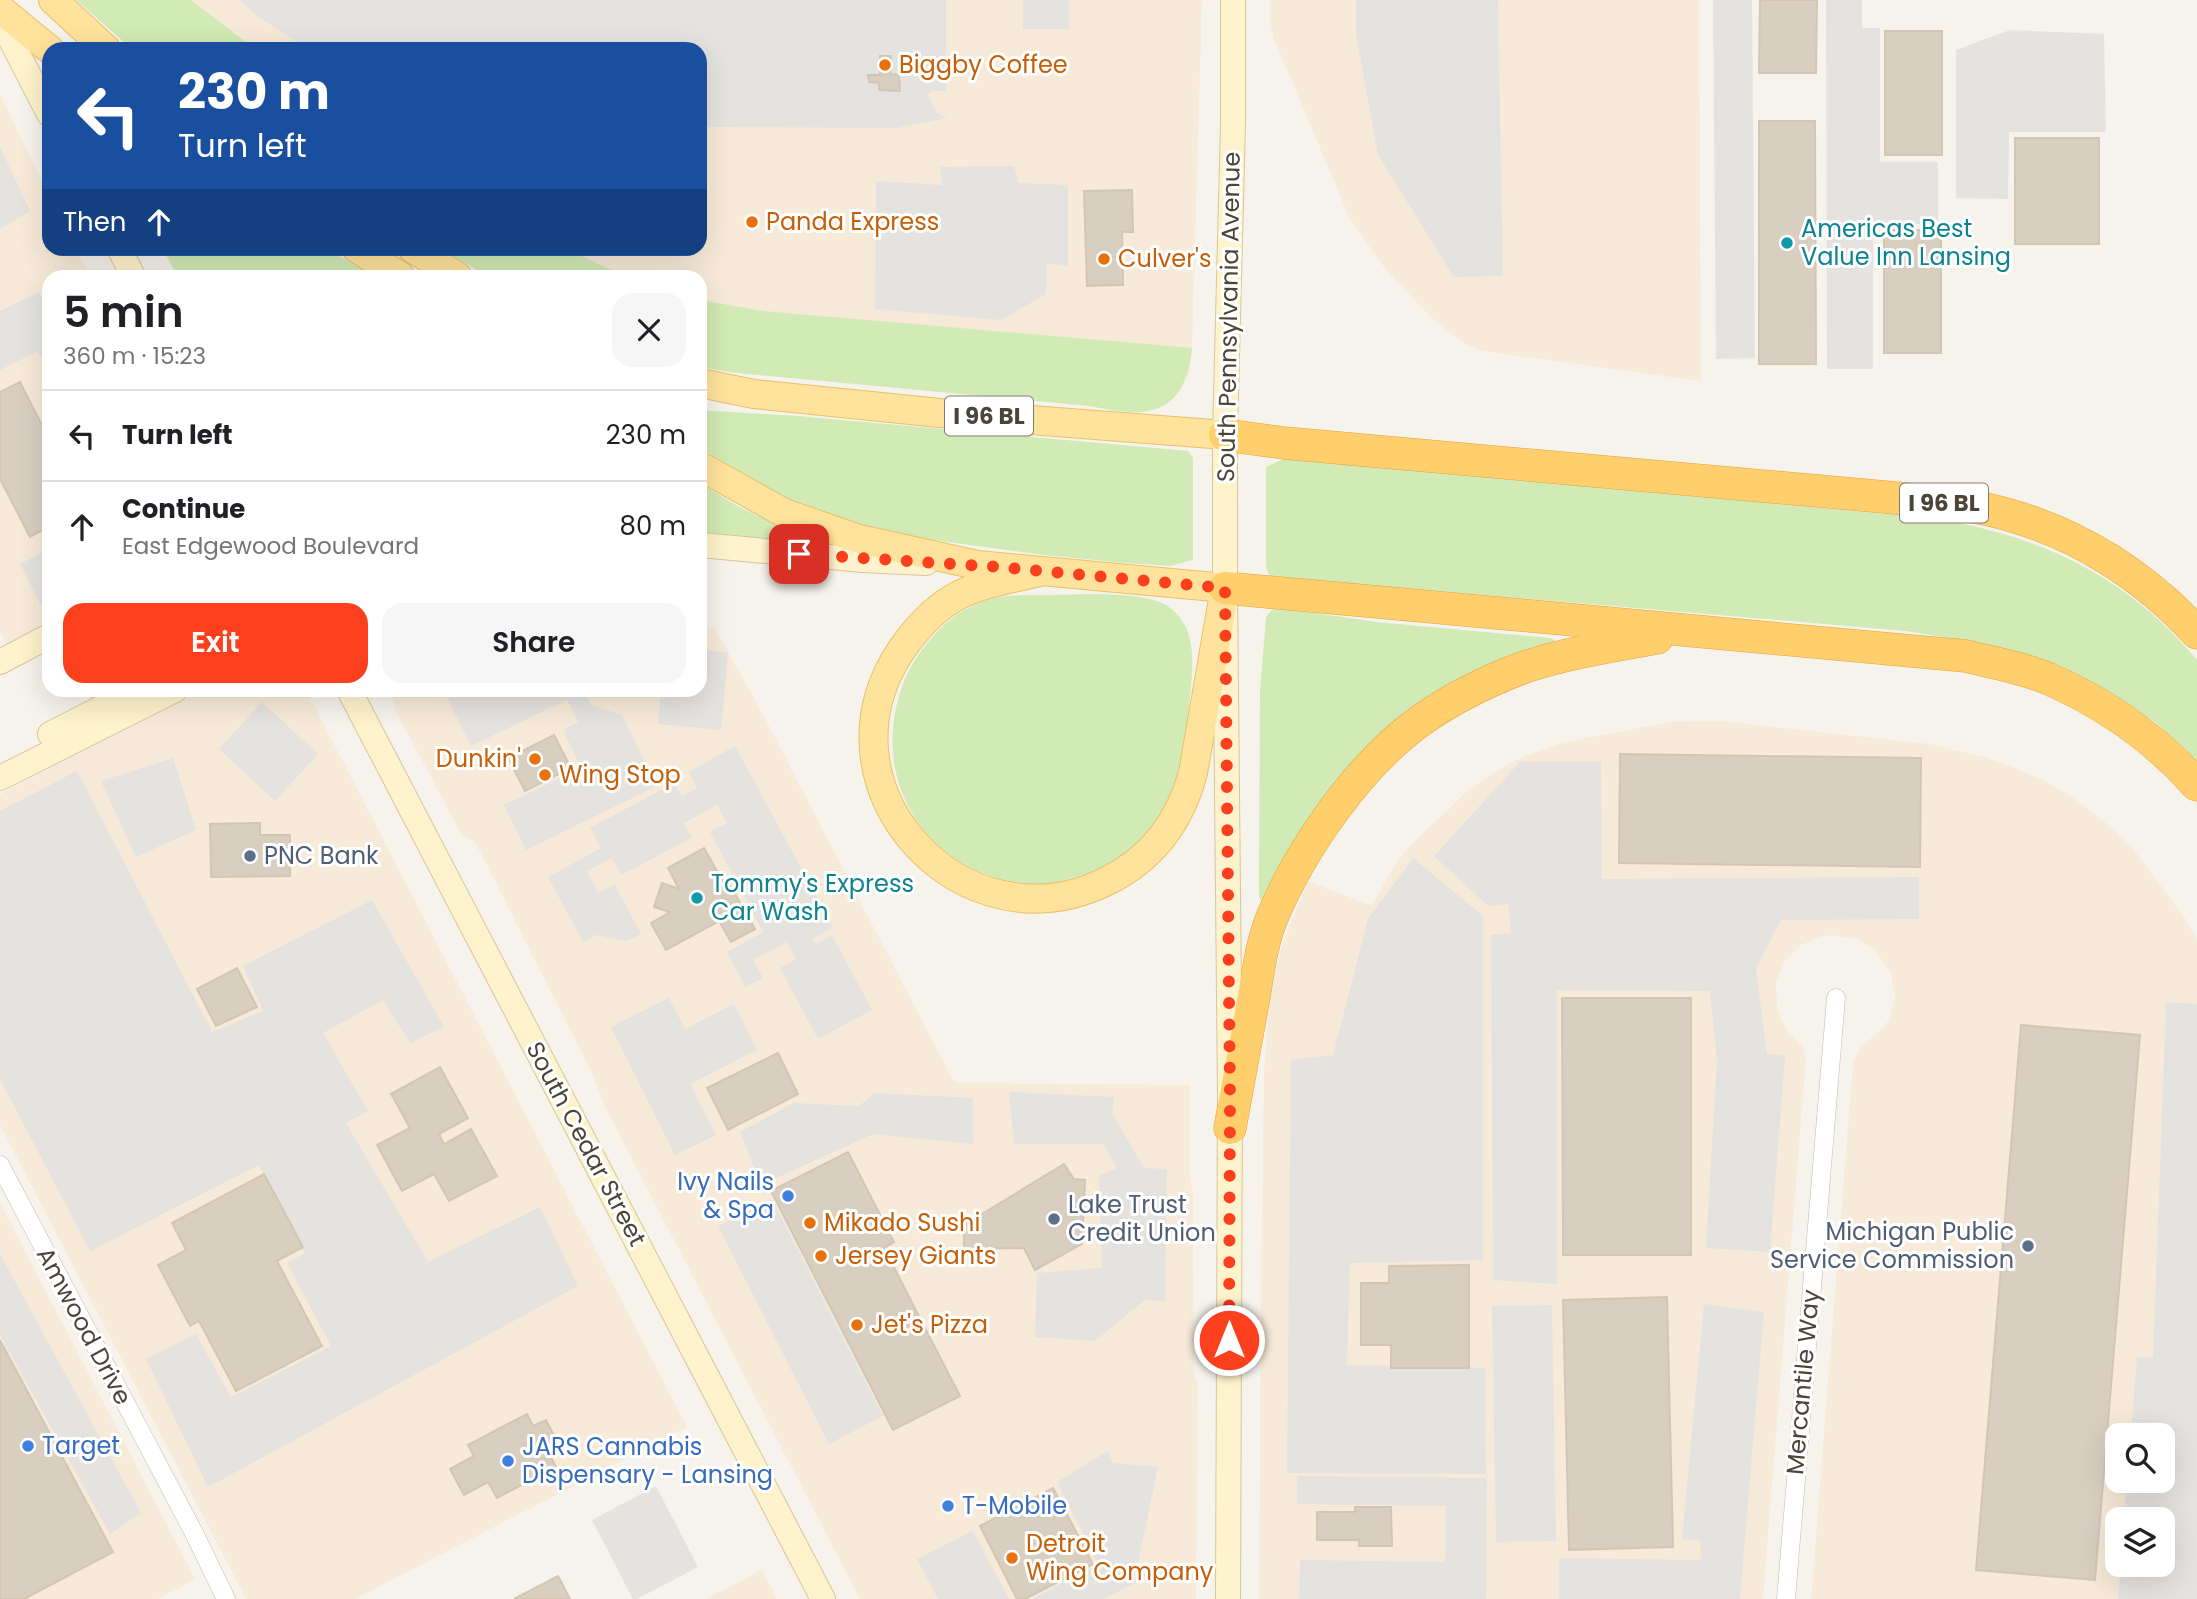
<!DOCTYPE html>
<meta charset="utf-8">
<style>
:root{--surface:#fff;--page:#f6f6f6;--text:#202124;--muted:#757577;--line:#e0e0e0;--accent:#fc3f1d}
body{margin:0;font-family:Poppins,sans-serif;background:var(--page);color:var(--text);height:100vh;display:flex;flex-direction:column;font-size:26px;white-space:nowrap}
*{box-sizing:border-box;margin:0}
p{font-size:23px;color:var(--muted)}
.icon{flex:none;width:38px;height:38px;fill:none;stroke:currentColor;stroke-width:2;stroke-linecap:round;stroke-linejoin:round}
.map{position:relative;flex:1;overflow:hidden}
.panel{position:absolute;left:42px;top:270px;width:665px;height:427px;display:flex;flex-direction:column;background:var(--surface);border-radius:21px;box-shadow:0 7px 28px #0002}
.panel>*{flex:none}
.hud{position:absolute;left:42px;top:42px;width:665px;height:214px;border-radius:21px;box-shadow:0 7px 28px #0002;background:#1a4fa0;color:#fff;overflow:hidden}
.fabs{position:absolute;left:2105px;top:1423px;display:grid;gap:14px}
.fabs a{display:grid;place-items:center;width:70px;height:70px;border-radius:14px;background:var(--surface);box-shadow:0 7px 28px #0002;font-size:35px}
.pin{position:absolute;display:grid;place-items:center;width:60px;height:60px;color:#fff;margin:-30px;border-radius:14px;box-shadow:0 4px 10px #0006}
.me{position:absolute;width:77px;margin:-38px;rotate:0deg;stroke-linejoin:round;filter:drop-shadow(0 0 5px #0008)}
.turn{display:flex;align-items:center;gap:24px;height:147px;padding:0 21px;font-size:32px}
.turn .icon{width:91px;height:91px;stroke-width:2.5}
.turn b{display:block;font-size:49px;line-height:60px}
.then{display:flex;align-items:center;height:66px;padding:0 21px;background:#0003;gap:14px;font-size:26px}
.round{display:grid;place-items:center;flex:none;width:74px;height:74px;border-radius:21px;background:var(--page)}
.summary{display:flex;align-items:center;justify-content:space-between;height:119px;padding:0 21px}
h1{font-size:42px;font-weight:600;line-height:52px}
.cta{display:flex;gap:14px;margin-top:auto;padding:14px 21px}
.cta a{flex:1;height:80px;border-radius:21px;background:var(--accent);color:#fff;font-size:28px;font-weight:600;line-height:80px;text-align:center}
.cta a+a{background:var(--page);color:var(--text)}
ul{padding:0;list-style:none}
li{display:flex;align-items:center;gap:21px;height:91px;padding:0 21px;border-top:2px solid var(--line)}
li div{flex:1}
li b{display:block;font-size:26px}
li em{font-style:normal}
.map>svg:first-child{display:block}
.commercial{fill:#f7ead8;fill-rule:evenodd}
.green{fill:#d2eab5}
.parking{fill:#e5e3e0}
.building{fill:#d8cfc1;stroke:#d3c7b4;stroke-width:2}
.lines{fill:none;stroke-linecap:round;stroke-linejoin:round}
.street-casing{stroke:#c2bbae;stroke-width:19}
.secondary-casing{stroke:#d6c79b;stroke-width:26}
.primary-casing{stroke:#e6c16a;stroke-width:30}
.highway-casing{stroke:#e0a43c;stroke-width:33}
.street{stroke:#fff;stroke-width:18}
.secondary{stroke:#fff3cd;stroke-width:24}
.primary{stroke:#ffe39c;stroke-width:28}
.highway{stroke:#ffcf6e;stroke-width:32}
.route{stroke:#fc3f1d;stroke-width:12;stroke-dasharray:0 21.6}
.food-dot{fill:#e8710a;stroke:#fff;stroke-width:2.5}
.culture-dot{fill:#0f9aa8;stroke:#fff;stroke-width:2.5}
.service-dot{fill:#5c6f8a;stroke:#fff;stroke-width:2.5}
.shop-dot{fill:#3f7fe0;stroke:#fff;stroke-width:2.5}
.labels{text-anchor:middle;stroke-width:6;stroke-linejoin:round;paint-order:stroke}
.shield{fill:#fff;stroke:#817c74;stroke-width:2}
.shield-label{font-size:23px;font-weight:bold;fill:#4b4439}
.food-label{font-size:24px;fill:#c56008;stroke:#fff;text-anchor:start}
.culture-label{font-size:24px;fill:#0d838f;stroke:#fff;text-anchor:start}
.street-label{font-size:24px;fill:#4b4439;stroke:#fff}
.service-label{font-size:24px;fill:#4e5e75;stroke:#fff;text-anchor:start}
.shop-label{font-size:24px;fill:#366cbe;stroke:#fff;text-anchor:start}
</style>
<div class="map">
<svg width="2197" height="1599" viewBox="0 0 2197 1599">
<rect width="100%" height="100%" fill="#f6f3ec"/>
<g class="commercial">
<path d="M 76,0 L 1202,0 L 1192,348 L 1189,372 L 1179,391 L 1163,406 L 1145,412 L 1132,413 L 1090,406 L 737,373 L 700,367 L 700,276 L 487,276 L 442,249 L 700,248 L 700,49 L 132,49 Z"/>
<path d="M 1270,0 L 1699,0 L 1701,381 L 1483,351 L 1465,344 L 1433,319 L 1386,270 L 1350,219 L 1274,39 L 1270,22 Z"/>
<path d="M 0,94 L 49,196 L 49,248 L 76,249 L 90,276 L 49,276 L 49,622 L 6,644 L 0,631 Z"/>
<path d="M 700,627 L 714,627 L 758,705 L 953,1080 L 958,1083 L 1190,1085 L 1190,1177 L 1193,1196 L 1194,1374 L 1198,1384 L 1196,1599 L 860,1599 L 604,1105 L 593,1075 L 475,842 L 462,836 L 396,711 L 390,690 L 700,690 Z"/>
<path d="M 201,690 L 306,690 L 687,1427 L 355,1599 L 246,1599 L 0,1125 L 0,794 Z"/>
<path d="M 1719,721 L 1929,744 L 1988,758 L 2015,768 L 2045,781 L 2074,798 L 2106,823 L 2134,850 L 2185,918 L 2197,941 L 2197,1599 L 1811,1599 L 1853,1062 L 1860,1048 L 1885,1026 L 1891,1014 L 1895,997 L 1891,973 L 1875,950 L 1857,939 L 1833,935 L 1820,937 L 1801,945 L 1785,961 L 1776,982 L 1777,1006 L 1781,1018 L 1787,1030 L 1803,1047 L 1806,1058 L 1763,1599 L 1259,1599 L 1261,1298 L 1264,1072 L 1267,1031 L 1272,987 L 1281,949 L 1308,881 L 1372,906 L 1395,864 L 1409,847 L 1467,791 L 1495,772 L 1523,757 L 1556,745 L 1595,736 L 1673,722 ZM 2118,1435 L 2163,1435 L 2163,1480 L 2118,1480 ZM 2118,1519 L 2163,1519 L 2163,1564 L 2118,1564 Z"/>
<path d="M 0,1203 L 195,1579 L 158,1599 L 0,1599 Z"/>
<path d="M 762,1570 L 777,1599 L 706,1599 Z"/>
</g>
<g class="green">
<path d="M 76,0 L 191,0 L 255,49 L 132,49 Z"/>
<path d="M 163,249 L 328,249 L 372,276 L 177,276 Z"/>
<path d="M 442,249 L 567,249 L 624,276 L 487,276 Z"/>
<path d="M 700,300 L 763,311 L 1192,348 C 1185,416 1148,419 1090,406 L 737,373 L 700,367 Z"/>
<path d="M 700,410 L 798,416 L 1188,451 L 1193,458 L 1193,560 L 1170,566 L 1125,563 L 1043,555 L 888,534 L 869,529 L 779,495 L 700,448 Z"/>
<path d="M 1290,459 L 1931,518 C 2039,535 2126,575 2197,660 L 2197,760 L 2154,721 L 2104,689 L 2079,676 L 1992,645 L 1906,631 L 1271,577 L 1267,571 L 1266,565 L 1266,467 L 1281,460 Z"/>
<path d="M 700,483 L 739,507 L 797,534 L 799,539 L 795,542 L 700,533 Z"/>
<path d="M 1051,595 C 1080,595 1148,590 1170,608 C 1198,629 1193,666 1190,697 C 1184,776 1166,852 1079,876 C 1065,880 1052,884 1038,884 C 943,882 876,801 896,708 C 901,686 908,669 921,651 C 939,627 959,609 987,600 C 1007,594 1030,595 1051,595 Z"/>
<path d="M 1282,608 L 1376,622 L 1550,638 L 1558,642 L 1480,673 L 1262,902 L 1259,897 L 1259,877 L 1260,691 L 1266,617 L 1273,609 Z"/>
</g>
<g class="parking">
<path d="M 239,0 L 946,0 L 946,91 L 931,91 L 928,95 L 936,112 L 947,118 L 897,128 L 700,127 L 700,49 L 308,49 L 260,18 Z"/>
<rect x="1023" y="0" width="46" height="29"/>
<path d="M 1356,0 L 1498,0 L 1503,276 L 1454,277 L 1378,155 L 1356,34 Z"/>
<path d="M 1713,0 L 1752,0 L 1755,358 L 1716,359 Z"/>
<path d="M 1826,0 L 1862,0 L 1862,28 L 1880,28 L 1880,162 L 1938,162 L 1938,224 L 1873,224 L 1873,369 L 1827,369 Z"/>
<path d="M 2010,30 L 2104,34 L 2106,132 L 2009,132 L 2008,199 L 1956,198 L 1956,50 Z"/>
<path d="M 0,147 L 30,211 L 0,229 Z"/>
<path d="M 1014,166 L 1019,183 L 1068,185 L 1068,266 L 1047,263 L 1046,294 L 1001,320 L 875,309 L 876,181 L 942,185 L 940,167 Z"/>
<path d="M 39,292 L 49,309 L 49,371 L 38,351 L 0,370 L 0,311 Z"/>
<path d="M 49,549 L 49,603 L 42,607 L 20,564 Z"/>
<path d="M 700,649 L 728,653 L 721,730 L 658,724 L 661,690 L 700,690 Z"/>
<path d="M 443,690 L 583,690 L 591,705 L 622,715 L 657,786 L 526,850 L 504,805 L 581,768 L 563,730 L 578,722 L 567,700 L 471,746 Z"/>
<path d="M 262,702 L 318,754 L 275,801 L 219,749 Z"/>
<path d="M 735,746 L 833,927 L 813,939 L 816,944 L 832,935 L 872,1010 L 818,1039 L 780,968 L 796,959 L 787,942 L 753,960 L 763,978 L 745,987 L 727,952 L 763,932 L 710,832 L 727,823 L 717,805 L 684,823 L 692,838 L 621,875 L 612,858 L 587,871 L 598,893 L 615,885 L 641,934 L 627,941 L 596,935 L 583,942 L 548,877 L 601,848 L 590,828 L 674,783 L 682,796 L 697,788 L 689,772 Z"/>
<path d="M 173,758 L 196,830 L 136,857 L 101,781 Z"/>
<path d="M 1520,762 L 1601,762 L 1602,879 L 1919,877 L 1919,919 L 1781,920 L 1756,969 L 1767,1054 L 1785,1056 L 1770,1252 L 1706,1248 L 1717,1060 L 1710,991 L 1557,990 L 1557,1284 L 1493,1280 L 1491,935 L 1511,933 L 1508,904 L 1488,906 L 1434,856 Z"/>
<path d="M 77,771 L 212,1032 L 263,1011 L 243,966 L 372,900 L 444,1027 L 410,1043 L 383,1000 L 323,1033 L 368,1111 L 346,1123 L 428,1262 L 540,1207 L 578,1286 L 208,1487 L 146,1359 L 196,1334 L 231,1397 L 331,1346 L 287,1263 L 305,1253 L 259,1165 L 90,1251 L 0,1079 L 0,811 Z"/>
<path d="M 1413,858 L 1483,916 L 1483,1260 L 1350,1263 L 1347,1365 L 1485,1368 L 1486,1474 L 1287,1473 L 1291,1060 L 1333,1055 L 1368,919 Z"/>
<path d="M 669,998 L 685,1029 L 734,1004 L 757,1050 L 690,1084 L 716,1135 L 675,1155 L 611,1027 Z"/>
<path d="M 2166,1002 L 2197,1004 L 2197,1599 L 2118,1599 L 2121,1565 L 2163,1564 L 2163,1519 L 2124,1519 L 2127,1481 L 2163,1480 L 2163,1435 L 2131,1435 L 2137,1357 L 2153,1358 Z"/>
<path d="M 1009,1092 L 1114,1097 L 1112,1113 L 1144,1168 L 1167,1169 L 1165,1301 L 1145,1300 L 1095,1341 L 1035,1337 L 1037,1273 L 1102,1268 L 1099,1175 L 1117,1168 L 1103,1144 L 1014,1144 Z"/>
<path d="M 875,1093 L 973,1098 L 973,1144 L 873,1134 L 761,1185 L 740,1132 L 794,1103 L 859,1106 Z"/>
<path d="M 772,1199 L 883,1416 L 829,1444 L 718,1226 Z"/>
<path d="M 0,1254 L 141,1513 L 110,1534 L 0,1335 Z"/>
<path d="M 1704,1304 L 1764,1312 L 1740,1599 L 1559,1599 L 1559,1558 L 1701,1560 L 1700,1541 L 1682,1539 Z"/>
<path d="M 1552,1305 L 1556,1541 L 1496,1542 L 1492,1306 Z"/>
<path d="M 1108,1451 L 1113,1463 L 1158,1467 L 1138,1563 L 1145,1578 L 1104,1599 L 1032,1599 L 1098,1564 L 1057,1482 Z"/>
<path d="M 1297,1476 L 1487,1478 L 1486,1599 L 1299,1599 L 1300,1560 L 1445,1562 L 1446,1506 L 1297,1504 Z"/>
<path d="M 656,1486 L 698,1567 L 637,1599 L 633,1599 L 592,1520 Z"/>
<path d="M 973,1531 L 1009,1599 L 938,1599 L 917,1559 Z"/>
</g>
<g class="building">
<path d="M 1760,0 L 1817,0 L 1816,73 L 1759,73 Z"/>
<rect x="1885" y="31" width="57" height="124"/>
<path d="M 880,56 L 891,56 L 890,74 L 899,75 L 900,91 L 879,90 L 879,83 L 869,82 L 868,75 L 880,75 Z"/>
<path d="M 1759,121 L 1815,121 L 1816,364 L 1759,364 Z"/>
<rect x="2015" y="138" width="84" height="106"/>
<path d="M 1132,190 L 1133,232 L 1122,232 L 1123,285 L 1087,286 L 1084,191 Z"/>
<rect x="1884" y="230" width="57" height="123"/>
<path d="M 20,382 L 49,439 L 49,527 L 30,537 L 0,479 L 0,392 Z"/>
<path d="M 554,735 L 571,768 L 525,791 L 508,758 Z"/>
<path d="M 1620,754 L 1921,758 L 1920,867 L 1619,863 Z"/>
<path d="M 260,823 L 260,835 L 290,835 L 290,876 L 211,877 L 210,824 Z"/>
<path d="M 704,848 L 722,880 L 726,878 L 755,929 L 731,942 L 719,921 L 666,950 L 651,923 L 670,912 L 654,907 L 662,883 L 679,889 L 668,868 Z"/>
<path d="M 237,968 L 257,1007 L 216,1026 L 197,989 Z"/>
<path d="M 1562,998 L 1691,998 L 1691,1255 L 1563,1255 Z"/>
<path d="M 2021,1025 L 2140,1035 L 2095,1580 L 1976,1570 Z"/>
<path d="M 778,1053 L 798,1094 L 728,1130 L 707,1088 Z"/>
<path d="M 440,1067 L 468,1118 L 439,1134 L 444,1144 L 471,1129 L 497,1176 L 449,1201 L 434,1174 L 402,1191 L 377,1145 L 410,1128 L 391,1094 Z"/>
<path d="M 848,1152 L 894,1242 L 884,1248 L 960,1396 L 893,1430 L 771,1191 Z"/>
<path d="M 1064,1164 L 1074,1179 L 1085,1180 L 1082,1244 L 1035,1270 L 1024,1248 L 964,1249 L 964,1225 Z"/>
<path d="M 264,1174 L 303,1247 L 277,1261 L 322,1346 L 236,1391 L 199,1321 L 190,1326 L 158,1265 L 186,1250 L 172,1223 Z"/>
<path d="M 1469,1265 L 1469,1368 L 1391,1368 L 1391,1345 L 1361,1345 L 1361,1283 L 1389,1283 L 1389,1266 Z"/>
<path d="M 1667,1297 L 1673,1547 L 1569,1550 L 1563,1300 Z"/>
<path d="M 0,1340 L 113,1552 L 24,1599 L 0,1599 Z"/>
<path d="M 527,1414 L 533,1426 L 546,1420 L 560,1447 L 549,1453 L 556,1467 L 497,1498 L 488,1482 L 464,1495 L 450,1469 L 474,1456 L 468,1445 Z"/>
<path d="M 1053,1488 L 1093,1564 L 1025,1599 L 1017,1599 L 980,1526 Z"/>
<path d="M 1355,1507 L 1391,1507 L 1392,1546 L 1359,1546 L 1359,1540 L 1317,1540 L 1317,1512 L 1355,1512 Z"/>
<path d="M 558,1576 L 570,1599 L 514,1599 Z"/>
</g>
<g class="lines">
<defs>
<g id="street">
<path d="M 0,1165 L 194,1533 L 226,1599"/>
<path d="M 1786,1599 L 1836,998"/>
</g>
<g id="secondary">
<path d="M 0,19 L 49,114"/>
<path d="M 119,248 L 133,276"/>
<path d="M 700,545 L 863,560 L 926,563"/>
<path d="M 0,662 L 49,636"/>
<path d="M 349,690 L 823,1599"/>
<path d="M 50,734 L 136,690"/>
<path d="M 0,778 L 175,690"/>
<path d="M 1228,1599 L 1230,1097 L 1225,588 L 1225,435 L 1233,124 L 1233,0"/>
</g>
<g id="primary">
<path d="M 53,0 L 106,49"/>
<path d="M 0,9 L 49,49"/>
<path d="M 356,248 L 400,276"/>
<path d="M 412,248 L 457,276"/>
<path d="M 700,383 L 754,394 L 940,413 L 1225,435"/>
<path d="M 700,466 L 784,513 L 859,539 L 977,565 L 1225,588 L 1193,773 C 1180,821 1152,859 1107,881 C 963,953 811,788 900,652 C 914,631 931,612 952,599 C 978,583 1013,579 1043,571"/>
</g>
<g id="highway">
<path d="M 1225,435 L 1284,443 L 1885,497 C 1924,501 1964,503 2002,513 C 2078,533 2145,576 2197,633"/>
<path d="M 1225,588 L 1966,656 C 1994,663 2024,668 2049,679 C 2106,704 2156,739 2197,785"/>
<path d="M 1230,1128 C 1238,1084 1246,1041 1254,997 C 1258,972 1262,943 1271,920 C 1300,849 1360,763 1423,719 C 1453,698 1488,681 1522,668 C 1565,653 1612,646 1657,638"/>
</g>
</defs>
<use href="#street" class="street-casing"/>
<use href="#secondary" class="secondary-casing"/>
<use href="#primary" class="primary-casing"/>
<use href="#highway" class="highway-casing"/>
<use href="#street" class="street"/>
<use href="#secondary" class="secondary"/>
<use href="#primary" class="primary"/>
<use href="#highway" class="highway"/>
</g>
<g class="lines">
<path class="route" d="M 799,554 L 999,567 L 1225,588 L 1230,1097 L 1229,1340"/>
</g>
<g class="food-dot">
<circle cx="885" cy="65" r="7"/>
<circle cx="752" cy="222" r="7"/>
<circle cx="1104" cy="259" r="7"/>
<circle cx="535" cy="759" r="7"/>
<circle cx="545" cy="775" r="7"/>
<circle cx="810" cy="1223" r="7"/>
<circle cx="821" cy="1256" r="7"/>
<circle cx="857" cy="1325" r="7"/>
<circle cx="1012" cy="1558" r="7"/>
</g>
<g class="culture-dot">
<circle cx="1787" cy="243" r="7"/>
<circle cx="697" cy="898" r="7"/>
</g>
<g class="service-dot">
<circle cx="250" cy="856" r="7"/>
<circle cx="1054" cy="1219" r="7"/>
<circle cx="2028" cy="1246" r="7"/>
</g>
<g class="shop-dot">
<circle cx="788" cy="1196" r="7"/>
<circle cx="28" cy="1446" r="7"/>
<circle cx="508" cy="1461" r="7"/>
<circle cx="948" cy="1506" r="7"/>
</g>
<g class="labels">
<g class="shield">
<rect x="945" y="396.5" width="88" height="39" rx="5"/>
<rect x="1900" y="483.5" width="88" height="39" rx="5"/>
</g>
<g class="shield-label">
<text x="989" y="424">I 96 BL</text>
<text x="1944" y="511">I 96 BL</text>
</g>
<g class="food-label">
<text x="899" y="73">Biggby Coffee</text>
<text x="766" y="230">Panda Express</text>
<text x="1118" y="267">Culver's</text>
<text x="521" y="767" text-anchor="end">Dunkin'</text>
<text x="559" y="783">Wing Stop</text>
<text x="824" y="1231">Mikado Sushi</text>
<text x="835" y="1264">Jersey Giants</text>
<text x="871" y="1333">Jet's Pizza</text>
<text x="1026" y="1552">Detroit<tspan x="1026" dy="28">Wing Company</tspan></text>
</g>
<g class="culture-label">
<text x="1801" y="237">Americas Best<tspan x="1801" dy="28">Value Inn Lansing</tspan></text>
<text x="711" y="892">Tommy's Express<tspan x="711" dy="28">Car Wash</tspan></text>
</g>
<g class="street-label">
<text transform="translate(1229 317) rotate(-89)" y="8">South Pennsylvania Avenue</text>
<text transform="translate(586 1144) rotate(62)" y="8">South Cedar Street</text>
<text transform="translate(84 1326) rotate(62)" y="8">Amwood Drive</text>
<text transform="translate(1803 1382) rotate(-85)" y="8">Mercantile Way</text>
</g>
<g class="service-label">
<text x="264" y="864">PNC Bank</text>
<text x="1068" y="1213">Lake Trust<tspan x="1068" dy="28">Credit Union</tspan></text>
<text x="2014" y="1240" text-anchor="end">Michigan Public<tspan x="2014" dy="28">Service Commission</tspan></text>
</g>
<g class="shop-label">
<text x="774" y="1190" text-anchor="end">Ivy Nails<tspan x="774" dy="28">&amp; Spa</tspan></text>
<text x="42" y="1454">Target</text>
<text x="522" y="1455">JARS Cannabis<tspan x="522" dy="28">Dispensary - Lansing</tspan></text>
<text x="962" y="1514">T-Mobile</text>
</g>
</g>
</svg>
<div class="fabs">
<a><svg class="icon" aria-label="search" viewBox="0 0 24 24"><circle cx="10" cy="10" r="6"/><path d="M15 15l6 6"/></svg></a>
<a><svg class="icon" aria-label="layers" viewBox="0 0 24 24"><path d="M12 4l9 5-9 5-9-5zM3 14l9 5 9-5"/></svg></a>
</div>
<div class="pin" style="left:799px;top:554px;background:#d93025"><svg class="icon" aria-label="arrive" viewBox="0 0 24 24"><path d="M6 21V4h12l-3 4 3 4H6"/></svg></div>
<svg class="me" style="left:1229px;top:1340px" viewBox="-20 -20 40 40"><circle r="17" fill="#fc3f1d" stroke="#fff" stroke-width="3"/><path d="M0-11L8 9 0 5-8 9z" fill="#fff"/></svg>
<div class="hud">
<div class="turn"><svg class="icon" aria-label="left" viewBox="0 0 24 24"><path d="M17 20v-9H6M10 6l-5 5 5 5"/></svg><div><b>230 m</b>Turn left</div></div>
<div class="then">Then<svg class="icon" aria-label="ahead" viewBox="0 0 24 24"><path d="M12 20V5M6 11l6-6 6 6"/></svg></div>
</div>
<section class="panel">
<div class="summary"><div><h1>5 min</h1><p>360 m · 15:23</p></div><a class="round"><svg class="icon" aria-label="close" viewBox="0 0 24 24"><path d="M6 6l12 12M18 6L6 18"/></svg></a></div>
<ul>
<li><svg class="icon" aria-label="left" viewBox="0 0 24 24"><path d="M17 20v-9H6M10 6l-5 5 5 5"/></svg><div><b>Turn left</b></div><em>230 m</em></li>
<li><svg class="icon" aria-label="ahead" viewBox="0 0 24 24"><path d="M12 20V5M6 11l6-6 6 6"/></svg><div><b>Continue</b><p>East Edgewood Boulevard</p></div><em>80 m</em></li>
</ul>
<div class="cta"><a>Exit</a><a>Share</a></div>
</section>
</div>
